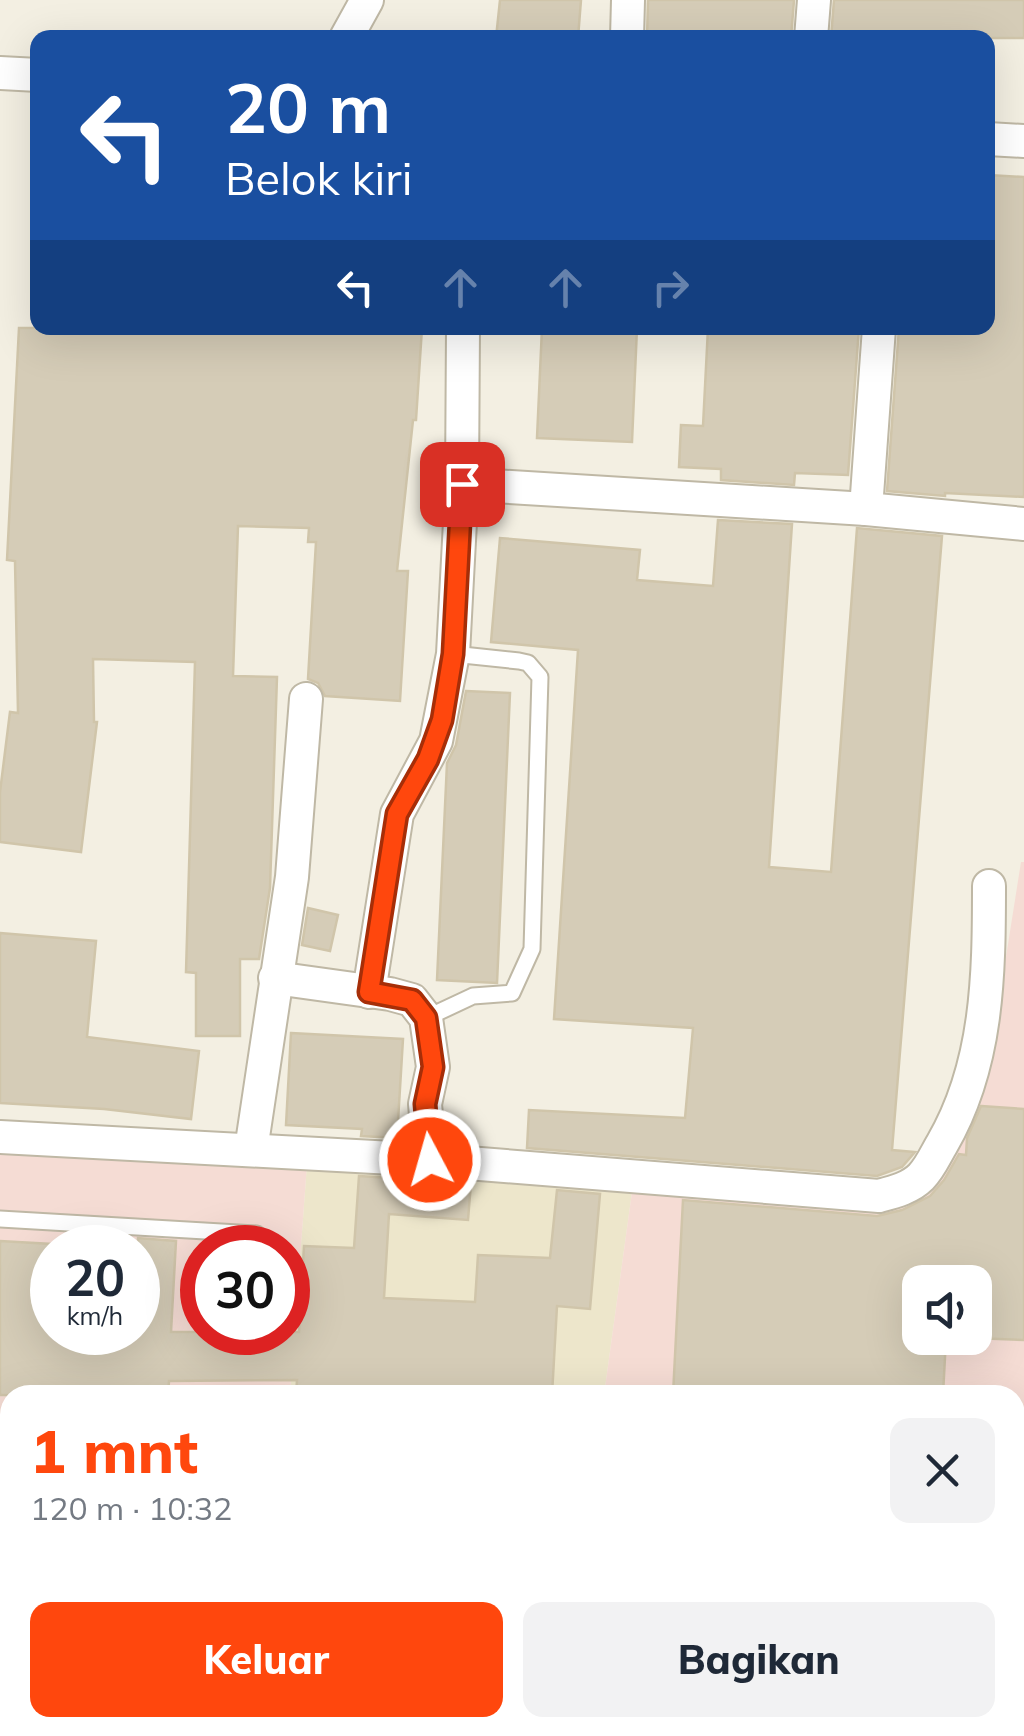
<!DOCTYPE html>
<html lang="id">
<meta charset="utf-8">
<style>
:root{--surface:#fff;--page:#f2f2f3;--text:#1f2937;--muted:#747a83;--accent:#ff470d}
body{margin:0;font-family:Mulish,sans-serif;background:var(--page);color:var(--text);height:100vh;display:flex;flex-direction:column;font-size:38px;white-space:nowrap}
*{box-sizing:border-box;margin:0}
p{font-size:32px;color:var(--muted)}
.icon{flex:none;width:55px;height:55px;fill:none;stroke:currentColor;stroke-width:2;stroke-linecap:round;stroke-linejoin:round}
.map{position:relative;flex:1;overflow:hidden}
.side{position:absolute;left:0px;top:1385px;width:1025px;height:352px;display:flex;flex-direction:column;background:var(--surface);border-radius:30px 30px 0 0;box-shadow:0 10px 40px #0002}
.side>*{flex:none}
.top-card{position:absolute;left:30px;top:30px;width:965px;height:305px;border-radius:20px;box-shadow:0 10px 40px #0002;background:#1a4fa0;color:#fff;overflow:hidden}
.controls{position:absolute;left:902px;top:1265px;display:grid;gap:20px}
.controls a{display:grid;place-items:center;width:90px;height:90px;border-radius:20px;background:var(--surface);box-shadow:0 10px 40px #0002;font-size:50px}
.speed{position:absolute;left:30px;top:1225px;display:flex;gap:20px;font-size:50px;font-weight:700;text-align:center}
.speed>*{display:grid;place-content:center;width:130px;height:130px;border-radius:50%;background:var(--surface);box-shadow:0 10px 40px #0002;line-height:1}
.speed small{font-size:25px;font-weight:400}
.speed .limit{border:15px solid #d22;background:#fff;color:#111}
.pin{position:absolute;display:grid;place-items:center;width:85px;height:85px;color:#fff;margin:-42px;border-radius:20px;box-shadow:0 5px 15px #0006}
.me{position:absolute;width:110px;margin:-55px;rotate:354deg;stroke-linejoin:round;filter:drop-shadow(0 0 8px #0008)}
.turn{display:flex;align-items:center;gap:35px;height:210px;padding:0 30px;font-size:45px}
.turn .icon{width:130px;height:130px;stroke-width:2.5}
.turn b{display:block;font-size:70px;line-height:85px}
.lanes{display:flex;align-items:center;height:95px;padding:0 30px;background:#0003;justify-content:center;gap:50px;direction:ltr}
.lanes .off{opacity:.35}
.round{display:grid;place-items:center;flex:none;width:105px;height:105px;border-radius:20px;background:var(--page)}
.head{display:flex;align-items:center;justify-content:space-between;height:170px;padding:0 30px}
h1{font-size:60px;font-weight:800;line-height:75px;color:var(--accent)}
.button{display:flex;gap:20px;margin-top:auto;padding:20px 30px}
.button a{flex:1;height:115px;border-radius:20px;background:var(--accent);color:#fff;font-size:40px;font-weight:800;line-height:115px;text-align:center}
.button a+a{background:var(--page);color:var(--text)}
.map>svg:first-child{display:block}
.education{fill:#ede6cb}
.medical{fill:#f5dcd4;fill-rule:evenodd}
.building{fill:#d5ccb7;stroke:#d0c5aa;stroke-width:2.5}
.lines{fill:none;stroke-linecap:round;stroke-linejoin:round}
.lane-casing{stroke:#bfb8a5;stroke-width:19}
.street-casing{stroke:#bfb8a5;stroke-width:36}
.lane{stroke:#fff;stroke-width:15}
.street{stroke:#fff;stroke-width:32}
.route-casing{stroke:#a62e08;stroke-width:25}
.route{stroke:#ff470d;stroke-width:18}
</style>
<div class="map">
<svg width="1024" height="1736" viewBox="0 0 1024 1736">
<rect width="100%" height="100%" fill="#f3efe2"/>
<path class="education" d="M 307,1164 L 632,1192 L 604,1395 L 290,1395 Z"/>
<path class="medical" d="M 1021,862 L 1024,862 L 1024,1736 L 0,1736 L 0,1152 L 307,1164 L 290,1395 L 10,1395 L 10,1728 L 1015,1728 L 1015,1395 L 604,1395 L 632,1192 L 919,1191 L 999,1001 ZM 52,1248 L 138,1248 L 138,1332 L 52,1332 ZM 202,1248 L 288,1248 L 288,1332 L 202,1332 ZM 920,1282 L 975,1282 L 975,1338 L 920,1338 Z"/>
<g class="building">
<path d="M 500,0 L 581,0 L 578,38 L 537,34 L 536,38 L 496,38 Z"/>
<path d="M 648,0 L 794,0 L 791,38 L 647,38 Z"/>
<path d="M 834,0 L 1024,0 L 1024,38 L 831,38 Z"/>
<path d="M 988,175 L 1024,177 L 1024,497 L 945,493 L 945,496 L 887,491 L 899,328 L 988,328 Z"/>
<path d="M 19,328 L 422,328 L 416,420 L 413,420 L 397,571 L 408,571 L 400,701 L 325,696 L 318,683 L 308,679 L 316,542 L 308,542 L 309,528 L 238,526 L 233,676 L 277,677 L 270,888 L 259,959 L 240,959 L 240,1036 L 196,1036 L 196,973 L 186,972 L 195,662 L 93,659 L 94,722 L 97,722 L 81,852 L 0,842 L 0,792 L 10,712 L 18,713 L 15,561 L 7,560 Z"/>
<path d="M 542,328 L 637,328 L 632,442 L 537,438 Z"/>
<path d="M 708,328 L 859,328 L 848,475 L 795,473 L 794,485 L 721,480 L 721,469 L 679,467 L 681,425 L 703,426 Z"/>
<path d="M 718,520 L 792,524 L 769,867 L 831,872 L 857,528 L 942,536 L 892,1150 L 915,1152 L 902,1167 L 877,1176 L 527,1148 L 529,1110 L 685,1118 L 693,1028 L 554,1019 L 578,650 L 491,642 L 500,538 L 640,550 L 637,580 L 713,586 Z"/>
<path d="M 466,691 L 510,693 L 497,983 L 437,980 L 447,763 L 456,745 Z"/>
<path d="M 308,908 L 338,915 L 330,951 L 302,945 Z"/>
<path d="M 0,933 L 96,941 L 87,1037 L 199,1051 L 191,1119 L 104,1109 L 0,1103 Z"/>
<path d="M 291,1033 L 403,1039 L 397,1138 L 361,1136 L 362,1129 L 286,1125 Z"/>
<path d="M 981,1106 L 1024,1109 L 1024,1340 L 973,1338 L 975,1282 L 920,1282 L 920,1338 L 946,1338 L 943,1395 L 673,1395 L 683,1200 L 877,1216 L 902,1210 L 930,1196 L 944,1180 L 959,1154 L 966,1155 L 967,1138 Z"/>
<path d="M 359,1176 L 471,1183 L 468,1220 L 389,1214 L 384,1298 L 475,1302 L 478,1255 L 550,1258 L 557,1190 L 600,1194 L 590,1309 L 557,1306 L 552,1395 L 296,1395 L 297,1380 L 169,1381 L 168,1395 L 0,1395 L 0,1241 L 52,1244 L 52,1332 L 138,1332 L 138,1238 L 176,1241 L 171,1332 L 299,1332 L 304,1246 L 354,1248 Z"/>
</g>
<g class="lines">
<defs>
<g id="lane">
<path d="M 426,1018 L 473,996 L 512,993 L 532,949 L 540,677 L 528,663 L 519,661 L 453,654"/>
<path d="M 0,1219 L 257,1234"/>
</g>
<g id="street">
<path d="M 346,38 L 367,0"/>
<path d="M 627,38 L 628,0"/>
<path d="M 811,38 L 814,0"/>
<path d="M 0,73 L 38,75"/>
<path d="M 988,139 L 1024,141"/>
<path d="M 462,484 L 866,509 L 1024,524"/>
<path d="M 866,509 L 879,328"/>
<path d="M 275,978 L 390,994 L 412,1000 L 426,1018 L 433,1067 L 425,1104 L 430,1160"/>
<path d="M 369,992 L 397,814 L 436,741 L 453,654 L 462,484 L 463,328"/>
<path d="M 0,1137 L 430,1160 L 879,1196 C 894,1192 910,1188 921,1177 C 930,1168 936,1154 942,1144 C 988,1065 989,975 989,886"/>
<path d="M 251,1150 L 292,877 L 306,699"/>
</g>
</defs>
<use href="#lane" class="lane-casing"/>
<use href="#street" class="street-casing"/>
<use href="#lane" class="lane"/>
<use href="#street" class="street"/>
</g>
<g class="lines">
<defs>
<path id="route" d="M 430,1160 L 425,1104 L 433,1067 L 426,1018 L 412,1000 L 369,992 L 397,814 L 428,759 L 442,720 L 453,654 L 462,484"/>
</defs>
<use href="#route" class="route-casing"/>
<use href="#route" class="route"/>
</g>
</svg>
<div class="controls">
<a><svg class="icon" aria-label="sound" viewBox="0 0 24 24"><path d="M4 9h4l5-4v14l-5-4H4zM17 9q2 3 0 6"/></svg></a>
</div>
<div class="speed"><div>20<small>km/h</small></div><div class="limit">30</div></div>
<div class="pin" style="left:462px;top:484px;background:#d93025"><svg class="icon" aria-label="arrive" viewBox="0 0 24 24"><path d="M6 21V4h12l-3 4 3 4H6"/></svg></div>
<svg class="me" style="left:430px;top:1160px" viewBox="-20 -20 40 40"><circle r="17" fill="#ff470d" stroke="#fff" stroke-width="3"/><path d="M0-11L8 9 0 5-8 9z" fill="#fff"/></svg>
<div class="top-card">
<div class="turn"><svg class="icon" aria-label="left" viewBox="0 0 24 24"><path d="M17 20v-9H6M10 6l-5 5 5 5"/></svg><div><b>20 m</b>Belok kiri</div></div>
<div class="lanes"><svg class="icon" aria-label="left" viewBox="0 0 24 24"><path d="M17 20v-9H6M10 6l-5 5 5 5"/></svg><svg class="icon off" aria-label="ahead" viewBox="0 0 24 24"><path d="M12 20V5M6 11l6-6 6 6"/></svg><svg class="icon off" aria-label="ahead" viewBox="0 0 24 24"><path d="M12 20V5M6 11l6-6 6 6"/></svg><svg class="icon off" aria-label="right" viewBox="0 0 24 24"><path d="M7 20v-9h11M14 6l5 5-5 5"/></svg></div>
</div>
<section class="side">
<div class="head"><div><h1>1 mnt</h1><p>120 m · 10:32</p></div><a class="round"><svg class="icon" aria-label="close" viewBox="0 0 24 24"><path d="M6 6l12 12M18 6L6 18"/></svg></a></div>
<div class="button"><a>Keluar</a><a>Bagikan</a></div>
</section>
</div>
